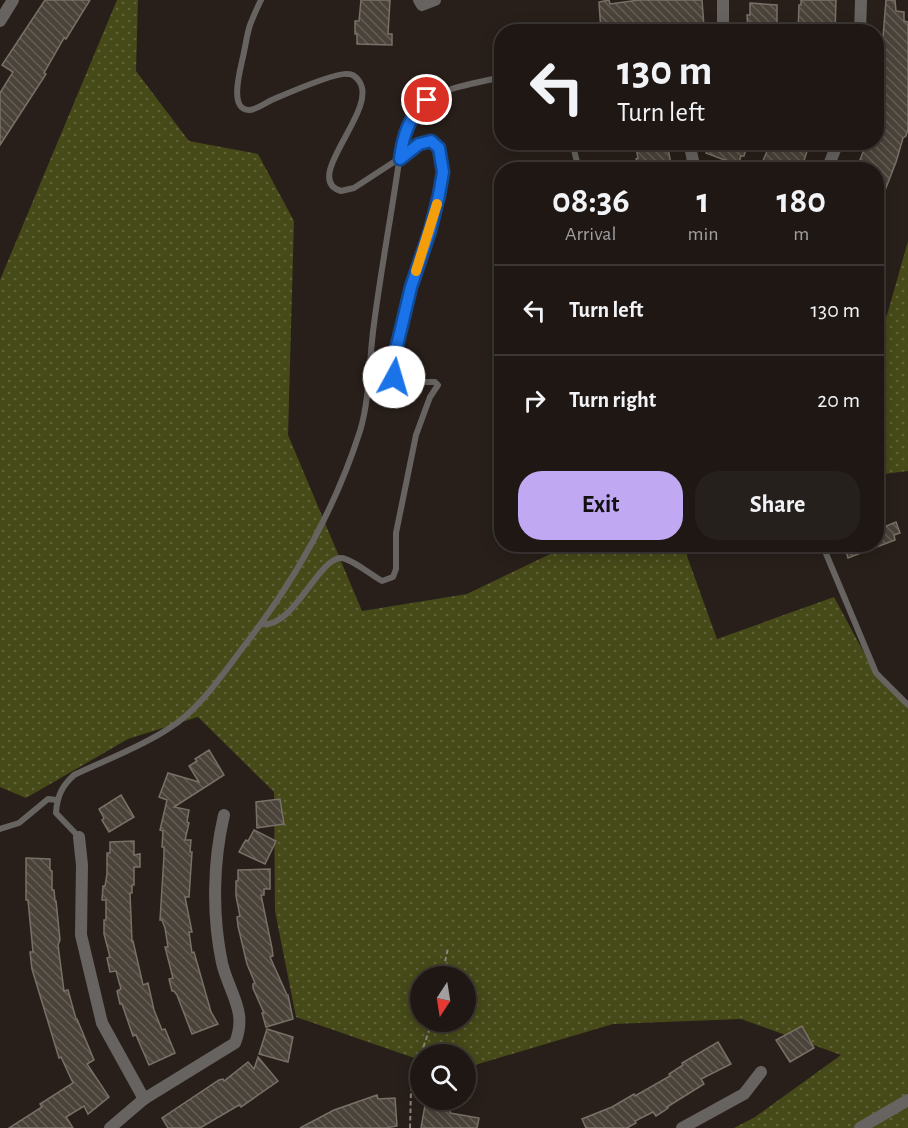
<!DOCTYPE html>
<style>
:root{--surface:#1e1714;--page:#26201d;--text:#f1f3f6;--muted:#a19fa0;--line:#3c3634;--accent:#c0a8f3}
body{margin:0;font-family:"Alegreya Sans",sans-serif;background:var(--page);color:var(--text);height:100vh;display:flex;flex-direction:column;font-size:22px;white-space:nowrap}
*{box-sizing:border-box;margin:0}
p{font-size:20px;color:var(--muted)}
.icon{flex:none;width:33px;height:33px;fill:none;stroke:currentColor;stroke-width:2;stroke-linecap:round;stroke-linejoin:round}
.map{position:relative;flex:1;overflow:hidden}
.panel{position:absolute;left:494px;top:162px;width:390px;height:390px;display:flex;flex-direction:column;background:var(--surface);border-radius:24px;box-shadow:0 3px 15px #0003,0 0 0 2px var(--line)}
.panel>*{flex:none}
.top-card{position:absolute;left:494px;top:24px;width:390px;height:126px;border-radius:24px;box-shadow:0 3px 15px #0003,0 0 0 2px var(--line);background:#1e1714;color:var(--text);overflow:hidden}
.needle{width:39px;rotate:192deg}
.buttons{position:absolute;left:410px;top:966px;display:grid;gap:12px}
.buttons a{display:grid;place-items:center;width:66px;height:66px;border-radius:50%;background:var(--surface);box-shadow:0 3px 15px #0003,0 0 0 2px var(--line);font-size:30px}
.pin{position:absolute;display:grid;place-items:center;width:51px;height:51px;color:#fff;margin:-26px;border:3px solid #fff;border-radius:50%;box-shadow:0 2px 6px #0007}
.me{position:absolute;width:66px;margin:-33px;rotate:6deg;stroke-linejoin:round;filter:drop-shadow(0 0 4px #0008)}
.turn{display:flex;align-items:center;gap:21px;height:126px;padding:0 24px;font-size:27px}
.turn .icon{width:78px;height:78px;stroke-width:2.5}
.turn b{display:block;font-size:42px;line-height:51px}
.eta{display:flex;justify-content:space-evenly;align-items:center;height:102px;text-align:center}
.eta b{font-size:36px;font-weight:700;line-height:42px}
.action{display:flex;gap:12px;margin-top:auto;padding:12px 24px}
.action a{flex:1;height:69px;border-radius:24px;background:var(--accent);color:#111;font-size:24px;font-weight:700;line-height:69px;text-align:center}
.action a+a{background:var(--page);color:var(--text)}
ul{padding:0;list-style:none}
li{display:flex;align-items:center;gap:18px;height:90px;padding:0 24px;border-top:2px solid var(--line)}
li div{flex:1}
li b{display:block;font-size:22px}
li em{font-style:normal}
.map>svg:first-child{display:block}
.grass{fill:url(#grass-dots);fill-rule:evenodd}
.building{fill:url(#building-back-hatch);stroke:#797167;stroke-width:1.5}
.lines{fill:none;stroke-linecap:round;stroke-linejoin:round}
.path{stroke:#8a837e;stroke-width:2;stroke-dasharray:4.5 3;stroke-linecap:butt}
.service{stroke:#676360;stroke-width:6}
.minor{stroke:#676360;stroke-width:12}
.route-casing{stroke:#114b97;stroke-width:15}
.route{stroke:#1a73e8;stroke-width:10}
.slow{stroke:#f59e0b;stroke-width:10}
</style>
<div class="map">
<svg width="908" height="1128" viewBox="0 0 908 1128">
<defs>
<pattern id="grass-dots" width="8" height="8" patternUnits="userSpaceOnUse" patternTransform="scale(1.5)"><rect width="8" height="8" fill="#464918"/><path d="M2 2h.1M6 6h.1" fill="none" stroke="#616339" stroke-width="1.8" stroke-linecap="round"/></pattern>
<pattern id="building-back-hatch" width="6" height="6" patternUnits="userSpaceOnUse" patternTransform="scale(1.5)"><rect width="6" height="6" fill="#4a433a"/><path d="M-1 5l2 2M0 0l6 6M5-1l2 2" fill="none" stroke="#645e56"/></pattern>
</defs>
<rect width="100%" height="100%" fill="#281f1a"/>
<g class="grass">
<path d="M 117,0 L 138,0 L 136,71 L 189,141 L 258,154 L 294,221 L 288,435 L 362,611 L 467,594 L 569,545 L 683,545 L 717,639 L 834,597 L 869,662 L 908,705 L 908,1128 L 734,1128 L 755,1117 L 841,1055 L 741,1019 L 613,1024 L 465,1068 L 465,1054 L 420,1054 L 420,1060 L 296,1017 L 275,911 L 274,792 L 198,717 L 128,739 L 26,798 L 0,787 L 0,280 ZM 420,976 L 465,976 L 465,1022 L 420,1022 Z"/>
<path d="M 908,241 L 908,471 L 876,475 L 876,328 L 887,315 Z"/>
</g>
<g class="building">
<path d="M 45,0 L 90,0 L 66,39 L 64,38 L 44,73 L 46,74 L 0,145 L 0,93 L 13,72 L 2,65 Z"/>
<path d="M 361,0 L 390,0 L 388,34 L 392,34 L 392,45 L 357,44 L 357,34 L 355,34 L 355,21 L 359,21 Z"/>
<path d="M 609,0 L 610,4 L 639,0 L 702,0 L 704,27 L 680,32 L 655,32 L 655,29 L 601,32 L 599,2 Z"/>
<path d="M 801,0 L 836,0 L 835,32 L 798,32 L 799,5 L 801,5 Z"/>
<path d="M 886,0 L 895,0 L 896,11 L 904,12 L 904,21 L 908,22 L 908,129 L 906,136 L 903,138 L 896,162 L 877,211 L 876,170 L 856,170 L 867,142 L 876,142 L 876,111 L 884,50 L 882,50 Z"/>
<path d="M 750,3 L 777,5 L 777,32 L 748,32 L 747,15 L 750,15 Z"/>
<path d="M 635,142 L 667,142 L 672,170 L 619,170 L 618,165 L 637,161 L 636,159 L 638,158 Z"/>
<path d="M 709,142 L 748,142 L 744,156 L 741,156 L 738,165 L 706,153 Z"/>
<path d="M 771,142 L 810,142 L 801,170 L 759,170 Z"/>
<path d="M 876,508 L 878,508 L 884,527 L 896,522 L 900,533 L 894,535 L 895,540 L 848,558 L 844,544 L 876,544 Z"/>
<path d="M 209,750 L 224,775 L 174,807 L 189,810 L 187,822 L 189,823 L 185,840 L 191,840 L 190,852 L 192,852 L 189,897 L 185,897 L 192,932 L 189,932 L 192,953 L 194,952 L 211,1012 L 218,1024 L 192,1034 L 177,995 L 174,991 L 172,991 L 169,979 L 173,978 L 165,947 L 168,947 L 165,928 L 162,920 L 160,920 L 164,856 L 164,847 L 162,847 L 163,831 L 160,830 L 167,800 L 159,797 L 168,773 L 199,782 L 189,766 L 197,761 L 195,759 Z"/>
<path d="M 121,795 L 134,817 L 109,832 L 102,820 L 104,818 L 99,809 Z"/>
<path d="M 280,799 L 284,824 L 257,828 L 256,802 Z"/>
<path d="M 254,830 L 276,841 L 265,864 L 239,852 L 244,843 L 246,840 L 248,841 Z"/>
<path d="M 134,841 L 134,855 L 140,854 L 140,867 L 134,867 L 134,885 L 132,885 L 132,893 L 130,893 L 132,941 L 133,941 L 143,985 L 148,983 L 154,1010 L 162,1030 L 165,1029 L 175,1053 L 149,1065 L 136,1035 L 133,1036 L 122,1004 L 120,1004 L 117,991 L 121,989 L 116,971 L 110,972 L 107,958 L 110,957 L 104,934 L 104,920 L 106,920 L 106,900 L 102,900 L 103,886 L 105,886 L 107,874 L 107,853 L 110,853 L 110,842 Z"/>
<path d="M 26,858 L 50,859 L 50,870 L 52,871 L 52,890 L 54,890 L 55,901 L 56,901 L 60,940 L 58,945 L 64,991 L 68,990 L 76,1019 L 77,1019 L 94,1060 L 87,1064 L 109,1097 L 88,1114 L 84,1106 L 66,1117 L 73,1128 L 9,1128 L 42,1107 L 40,1104 L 73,1083 L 61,1057 L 59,1058 L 32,969 L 30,952 L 33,952 L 28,900 L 26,900 Z"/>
<path d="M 270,869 L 270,889 L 264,889 L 264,895 L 261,895 L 272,948 L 273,956 L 270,957 L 287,995 L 288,995 L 293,1019 L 266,1027 L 262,1013 L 264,1013 L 253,988 L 253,984 L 255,983 L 247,964 L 238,926 L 237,917 L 240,916 L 236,896 L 236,881 L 238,881 L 238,870 Z"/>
<path d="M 802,1026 L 814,1048 L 790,1062 L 776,1040 Z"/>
<path d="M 267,1029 L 293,1037 L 288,1062 L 259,1054 Z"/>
<path d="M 718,1042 L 731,1064 L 701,1079 L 704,1084 L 667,1107 L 668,1108 L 664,1111 L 656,1116 L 653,1112 L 635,1121 L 636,1123 L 627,1128 L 586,1128 L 582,1119 L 612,1107 L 634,1094 L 635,1096 L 670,1076 L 669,1074 L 683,1065 L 682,1063 Z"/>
<path d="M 258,1057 L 278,1081 L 241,1107 L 239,1105 L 200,1128 L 168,1128 L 162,1118 L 219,1080 L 223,1079 L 224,1081 L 248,1062 L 254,1069 Z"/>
<path d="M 377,1095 L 378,1099 L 395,1098 L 397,1126 L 386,1128 L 300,1128 L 334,1110 Z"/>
<path d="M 425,1105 L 450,1109 L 450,1113 L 479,1118 L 477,1128 L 421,1128 Z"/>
</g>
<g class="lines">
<g class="path">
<path d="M 442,976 L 448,948"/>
<path d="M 421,1054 L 432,1022"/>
<path d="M 410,1128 L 411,1090 L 420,1057"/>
</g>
<g class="service">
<path d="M 261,0 C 257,8 253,17 250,25 C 247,34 246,43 244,52 C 242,64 227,110 249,110 C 257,110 266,102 274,99 C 288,93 336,72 348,74 C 353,74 357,78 359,81 C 380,109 300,179 341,191 L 354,188 L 426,141 L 431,141 C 463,160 421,253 413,280 C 405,309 396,340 392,370 L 394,377 L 399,382 L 435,382 L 438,385 L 430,397 L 416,435 L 396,533 L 396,569 L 393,577 L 382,581 C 373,576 350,558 341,558 C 318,558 293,630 261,624"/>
<path d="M 572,142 L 579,170"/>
<path d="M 822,544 L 876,673 L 908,705"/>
<path d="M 0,829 L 19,823 L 48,799 L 57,800"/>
<path d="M 79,837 L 56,813 C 57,796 62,786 74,775 C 105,760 139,748 168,729 C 199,710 222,675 244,646 C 294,582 335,509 360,431 C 370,398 369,359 374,324 C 382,262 394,201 402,140 C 420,87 454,89 501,77"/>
</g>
<g class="minor">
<path d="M 419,0 L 422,5 L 435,0"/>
<path d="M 723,0 L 723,32"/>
<path d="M 0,21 L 13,0"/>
<path d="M 860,32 L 861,0"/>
<path d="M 689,142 L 695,170"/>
<path d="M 827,170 L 838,142"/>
<path d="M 79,837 L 82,865 L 81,935 L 102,1023 L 144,1099"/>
<path d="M 110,1128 L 144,1099 L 235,1043 C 248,1011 229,993 222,963 C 212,915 213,862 224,815"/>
<path d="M 682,1128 L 744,1094 L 761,1072"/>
<path d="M 860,1128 L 908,1100"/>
</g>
</g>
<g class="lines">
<defs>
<path id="route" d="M 394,377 L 394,358 L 411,287 L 430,231 L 439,195 L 443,172 L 439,148 L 431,141 L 419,144 L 400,159 C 403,135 409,117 427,100"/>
</defs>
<use href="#route" class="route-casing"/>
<use href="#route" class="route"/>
<path class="slow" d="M 416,271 L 437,204"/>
</g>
</svg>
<div class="buttons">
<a><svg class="needle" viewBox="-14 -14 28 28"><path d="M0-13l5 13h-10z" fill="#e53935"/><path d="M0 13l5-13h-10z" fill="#a19fa0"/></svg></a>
<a><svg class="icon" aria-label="search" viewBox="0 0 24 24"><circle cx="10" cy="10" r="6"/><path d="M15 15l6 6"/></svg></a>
</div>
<div class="pin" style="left:427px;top:100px;background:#d93025"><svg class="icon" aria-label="arrive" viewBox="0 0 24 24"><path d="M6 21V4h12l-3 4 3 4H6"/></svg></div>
<svg class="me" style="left:394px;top:377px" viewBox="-20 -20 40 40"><circle r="19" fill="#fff"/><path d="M0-13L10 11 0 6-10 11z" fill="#1a73e8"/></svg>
<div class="top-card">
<div class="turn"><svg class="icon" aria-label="left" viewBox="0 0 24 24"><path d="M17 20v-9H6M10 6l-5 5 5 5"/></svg><div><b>130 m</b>Turn left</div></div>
</div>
<section class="panel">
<div class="eta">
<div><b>08:36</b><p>Arrival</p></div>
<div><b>1</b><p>min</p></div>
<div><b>180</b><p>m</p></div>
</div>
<ul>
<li><svg class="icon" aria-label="left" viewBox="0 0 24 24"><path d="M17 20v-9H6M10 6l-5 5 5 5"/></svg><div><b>Turn left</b></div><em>130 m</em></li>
<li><svg class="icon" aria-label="right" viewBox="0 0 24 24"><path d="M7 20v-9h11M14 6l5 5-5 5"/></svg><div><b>Turn right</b></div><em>20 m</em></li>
</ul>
<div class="action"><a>Exit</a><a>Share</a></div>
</section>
</div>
